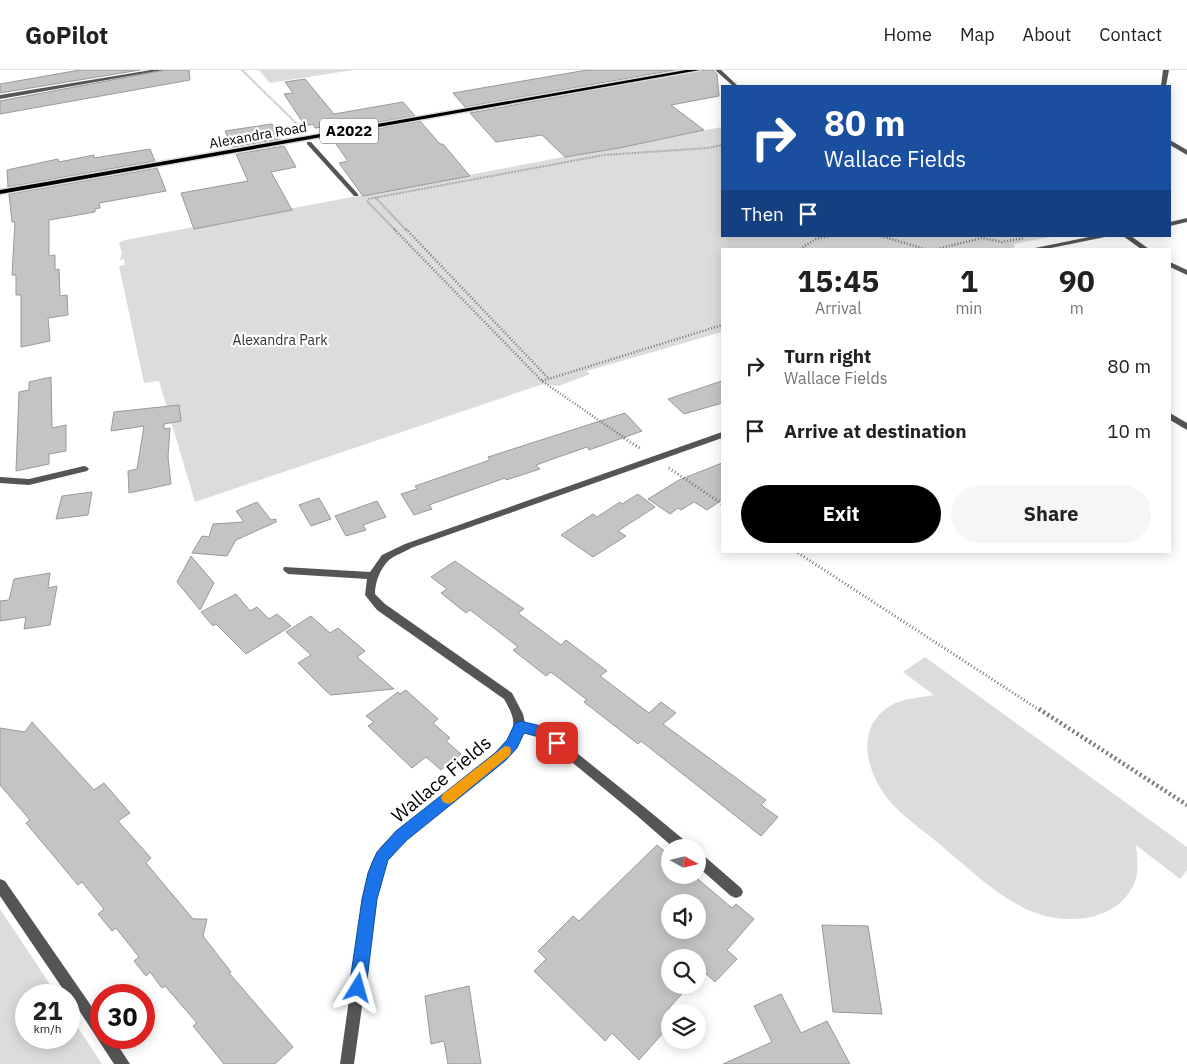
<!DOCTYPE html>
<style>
:root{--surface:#fff;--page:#f6f6f6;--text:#202124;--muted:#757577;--line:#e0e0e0;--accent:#000}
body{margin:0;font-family:"IBM Plex Sans",sans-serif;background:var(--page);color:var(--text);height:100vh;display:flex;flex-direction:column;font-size:19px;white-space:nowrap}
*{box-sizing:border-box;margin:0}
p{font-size:16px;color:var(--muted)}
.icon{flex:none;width:28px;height:28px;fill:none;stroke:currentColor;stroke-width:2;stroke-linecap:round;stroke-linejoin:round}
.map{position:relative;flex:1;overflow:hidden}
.sheet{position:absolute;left:721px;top:178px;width:450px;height:305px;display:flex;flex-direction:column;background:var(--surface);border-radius:0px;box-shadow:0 2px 12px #0003}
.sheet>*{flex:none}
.banner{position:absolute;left:721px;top:15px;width:450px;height:152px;border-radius:0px;box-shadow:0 2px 12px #0003;background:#1a4fa0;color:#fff;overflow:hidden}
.needle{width:32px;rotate:98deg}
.buttons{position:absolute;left:661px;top:769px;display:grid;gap:10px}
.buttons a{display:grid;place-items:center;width:45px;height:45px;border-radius:50%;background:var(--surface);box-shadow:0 2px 12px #0003;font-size:25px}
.speed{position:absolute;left:15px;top:914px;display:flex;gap:10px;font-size:25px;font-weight:700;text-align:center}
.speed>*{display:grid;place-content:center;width:65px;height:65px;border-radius:50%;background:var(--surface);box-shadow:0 2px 12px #0003;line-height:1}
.speed small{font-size:12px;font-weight:400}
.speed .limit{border:8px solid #d22;background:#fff;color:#111}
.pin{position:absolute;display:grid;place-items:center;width:42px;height:42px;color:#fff;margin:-21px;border-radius:10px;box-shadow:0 2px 8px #0006}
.me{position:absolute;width:55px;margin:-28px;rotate:8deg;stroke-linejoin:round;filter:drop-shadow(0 0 4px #0008)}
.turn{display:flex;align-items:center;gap:18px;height:105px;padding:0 20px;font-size:22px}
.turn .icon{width:65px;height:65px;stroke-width:2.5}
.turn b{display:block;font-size:35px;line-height:42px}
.then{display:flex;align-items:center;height:48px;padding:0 20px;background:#0003;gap:10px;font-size:19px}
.eta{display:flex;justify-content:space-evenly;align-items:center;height:85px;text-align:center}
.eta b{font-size:30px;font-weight:700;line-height:35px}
.primary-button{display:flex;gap:10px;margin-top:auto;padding:10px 20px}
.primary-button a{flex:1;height:58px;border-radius:30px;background:var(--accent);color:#fff;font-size:20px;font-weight:700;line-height:58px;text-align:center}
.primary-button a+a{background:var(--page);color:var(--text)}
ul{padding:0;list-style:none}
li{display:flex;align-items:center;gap:15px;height:65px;padding:0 20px}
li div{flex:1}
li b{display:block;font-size:19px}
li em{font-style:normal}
header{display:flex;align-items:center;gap:30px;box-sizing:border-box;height:70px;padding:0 25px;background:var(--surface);border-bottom:1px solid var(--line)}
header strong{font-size:24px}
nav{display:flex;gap:28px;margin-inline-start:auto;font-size:18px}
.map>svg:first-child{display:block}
.green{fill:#dcdcdc}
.building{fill:#c4c4c4;stroke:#999;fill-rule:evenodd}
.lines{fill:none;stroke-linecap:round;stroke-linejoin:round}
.primary-casing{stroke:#dbdbdb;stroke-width:3}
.path-far3{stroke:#777;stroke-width:2;stroke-dasharray:0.5 1;stroke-linecap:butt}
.path-far2{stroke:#777;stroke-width:2.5;stroke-dasharray:1 2;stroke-linecap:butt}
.path-far1{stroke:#777;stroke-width:3;stroke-dasharray:1 2.5;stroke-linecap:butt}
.path{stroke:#777;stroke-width:4.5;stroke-dasharray:2 3;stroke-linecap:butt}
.service{fill:#555;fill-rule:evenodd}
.minor{fill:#555;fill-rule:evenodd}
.primary{fill:#000;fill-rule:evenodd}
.route{fill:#1a73e8;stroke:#114b97}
.slow{fill:#f59e0b}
.labels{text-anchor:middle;stroke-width:4.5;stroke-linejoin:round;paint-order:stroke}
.far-street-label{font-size:14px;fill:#000;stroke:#fff}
.far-park-label{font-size:14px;fill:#333;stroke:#fff}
.shield{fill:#fff;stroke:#4c4c4c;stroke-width:1}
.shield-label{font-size:15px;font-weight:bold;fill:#000}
.near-street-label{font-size:19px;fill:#000;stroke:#fff}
</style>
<header>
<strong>GoPilot</strong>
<nav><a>Home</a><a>Map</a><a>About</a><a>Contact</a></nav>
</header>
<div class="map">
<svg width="1187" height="994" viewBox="0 0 1187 994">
<rect width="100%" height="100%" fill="#fff"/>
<g class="green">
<path d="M 259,0 L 353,0 L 270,13 Z"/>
<path d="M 722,57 L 722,166 L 1056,166 L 1013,174 L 1015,176 L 1013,179 L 722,179 L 722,262 L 587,301 L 590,304 L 559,316 L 544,314 L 537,316 L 195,432 L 159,311 L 144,313 L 119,196 L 125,195 L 124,189 L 120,190 L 122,183 L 119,173 L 125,170 Z"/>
<path d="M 925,587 L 1187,777 L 1187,800 L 1180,809 L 1136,775 C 1137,789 1140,803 1133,816 C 1115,852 1066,855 1033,842 C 999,828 972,801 944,778 C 927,763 907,750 892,734 C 868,707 852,659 890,636 C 903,628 919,628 934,625 L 903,602 Z"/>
<path d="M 0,839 L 57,925 L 26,925 L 26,968 L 69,968 L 69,944 L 102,994 L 0,994 Z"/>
</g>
<g class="building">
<path d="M 80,0 L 140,0 L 0,23 L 0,14 Z"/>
<path d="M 165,0 L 189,0 L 190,10 L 0,44 L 0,31 Z"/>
<path d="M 587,0 L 675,0 L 465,37 L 453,23 Z"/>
<path d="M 702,0 L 713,0 L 717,4 L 719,26 L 671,35 L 704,60 L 619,78 L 565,87 L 542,65 L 496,72 L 470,43 Z"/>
<path d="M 305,9 L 334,44 L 403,32 L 415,46 L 326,61 L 323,57 L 315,58 L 313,54 L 305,56 L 284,24 L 293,23 L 285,12 Z"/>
<path d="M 420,51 L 440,74 L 443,74 L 470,106 L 363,126 L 339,93 L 348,91 L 331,67 Z"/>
<path d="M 272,54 L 280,69 L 232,77 L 225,61 Z"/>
<path d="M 284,76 L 296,97 L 271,102 L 292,140 L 194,159 L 181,123 L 248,111 L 236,84 Z"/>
<path d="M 150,79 L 155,91 L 8,117 L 7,100 L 58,89 L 59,92 L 94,85 L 94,88 Z"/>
<path d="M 157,98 L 166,121 L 99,133 L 100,138 L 95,139 L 95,142 L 49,150 L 49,186 L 55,185 L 55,200 L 59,199 L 60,226 L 67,225 L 68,245 L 48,248 L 50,271 L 21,277 L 21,225 L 16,225 L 16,205 L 12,205 L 15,152 L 12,152 L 9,124 Z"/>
<path d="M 51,307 L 52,358 L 66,355 L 66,381 L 49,384 L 49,394 L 16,401 L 19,322 L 29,320 L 29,312 Z"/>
<path d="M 722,311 L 722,333 L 684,344 L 668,329 Z"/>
<path d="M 179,335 L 181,351 L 164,354 L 164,359 L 170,358 L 168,387 L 171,414 L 129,423 L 128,401 L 137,399 L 144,356 L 111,361 L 114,342 Z"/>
<path d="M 625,343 L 642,361 L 589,380 L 587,377 L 536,395 L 540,399 L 506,410 L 505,408 L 429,435 L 432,439 L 414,445 L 401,424 L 417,419 L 415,416 L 490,390 L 488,387 Z"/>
<path d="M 722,393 L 722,430 L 707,440 L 694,432 L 681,440 L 678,438 L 670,444 L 648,429 L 679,410 Z"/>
<path d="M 92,422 L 88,445 L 56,449 L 62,426 Z"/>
<path d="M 638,424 L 655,437 L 618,461 L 626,466 L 593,487 L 561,465 L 593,444 L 597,447 L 620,432 L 622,434 Z"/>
<path d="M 319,428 L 331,449 L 311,456 L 299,435 Z"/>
<path d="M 377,431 L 386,447 L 363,455 L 366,460 L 346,466 L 335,446 Z"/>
<path d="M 257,432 L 271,450 L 276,449 L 276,452 L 236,470 L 227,486 L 192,483 L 202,466 L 209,467 L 213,454 L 244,452 L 236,441 Z"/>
<path d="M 191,486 L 214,513 L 200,540 L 177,512 Z"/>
<path d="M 455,491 L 524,539 L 518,543 L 561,575 L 566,570 L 607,601 L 600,606 L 649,643 L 661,632 L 676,643 L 663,654 L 766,730 L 761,735 L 778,747 L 761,766 L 641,671 L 638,674 L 584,632 L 587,630 L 551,602 L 546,606 L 513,580 L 518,577 L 503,565 L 470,540 L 466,543 L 441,523 L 447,519 L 431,507 Z"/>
<path d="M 50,503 L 48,518 L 57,516 L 50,555 L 24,559 L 26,547 L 0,551 L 0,531 L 9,530 L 14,509 Z"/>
<path d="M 236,524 L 250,541 L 257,537 L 269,549 L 277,544 L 291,556 L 246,584 L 216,554 L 213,556 L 201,542 Z"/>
<path d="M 311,546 L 330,563 L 338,558 L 365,581 L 357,587 L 394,619 L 331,625 L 326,621 L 298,593 L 311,585 L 286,562 Z"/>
<path d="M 406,620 L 438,649 L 433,653 L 450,668 L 446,671 L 461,684 L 441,700 L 426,687 L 412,698 L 368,656 L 374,652 L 366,646 L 398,622 L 400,624 Z"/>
<path d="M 32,652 L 94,720 L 104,713 L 130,743 L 118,751 L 151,788 L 146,793 L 193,849 L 207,849 L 203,866 L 231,902 L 229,903 L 293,977 L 275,994 L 224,994 L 193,956 L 197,953 L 165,916 L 162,918 L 150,902 L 146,906 L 134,891 L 139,887 L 116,858 L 112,861 L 98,844 L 104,839 L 82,812 L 78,815 L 26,753 L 30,750 L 0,715 L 0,658 L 25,662 Z"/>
<path d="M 657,775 L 670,786 L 670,805 L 693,805 L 732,838 L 736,834 L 754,849 L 727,880 L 737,889 L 715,912 L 703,901 L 698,907 L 698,888 L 670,888 L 670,915 L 690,915 L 669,938 L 670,955 L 639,990 L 612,963 L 605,971 L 534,901 L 546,889 L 538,881 L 573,846 L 579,851 ZM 670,832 L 698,832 L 698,860 L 670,860 Z"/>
<path d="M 822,855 L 868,856 L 882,944 L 833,942 Z"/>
<path d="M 469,916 L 481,994 L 448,994 L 444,971 L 431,974 L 425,926 Z"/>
<path d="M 781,924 L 801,963 L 827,951 L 850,994 L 723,994 L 772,972 L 754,936 Z"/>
</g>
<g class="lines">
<defs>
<path id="primary" d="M 686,0 L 700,0 L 0,124 L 0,120 Z"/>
</defs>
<use href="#primary" class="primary-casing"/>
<g class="path-far3">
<path d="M 242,0 L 298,55"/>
<path d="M 376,128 L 407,161"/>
<path d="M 368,129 L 604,85 L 708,78 L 722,75"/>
<path d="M 367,131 L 396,161"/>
</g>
<g class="path-far2">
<path d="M 394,159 L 542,311 L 626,369"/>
<path d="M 406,159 L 549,309"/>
<path d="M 881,166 L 925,179"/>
<path d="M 800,179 L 816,169 L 830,166"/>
<path d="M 937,179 L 982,168 L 1002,172 L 1024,168"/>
<path d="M 542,311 L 722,255"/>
</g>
<g class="path-far1">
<path d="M 624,368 L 641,379"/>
<path d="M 669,398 L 722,434"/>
<path d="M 795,481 L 1041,641"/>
</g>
<path class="path" d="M 1039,639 L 1187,735"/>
<g class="service">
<path d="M 715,0 L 721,0 L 738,16 L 733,16 Z"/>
<path d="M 307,72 L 311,72 L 358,124 L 358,126 L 354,126 L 307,74 Z"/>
<path d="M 639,735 L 643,736 L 689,774 L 690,778 L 674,778 L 635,744 L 633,740 L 635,736 Z"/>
<path d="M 698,783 L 703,785 L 741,818 L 743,822 L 741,826 L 736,828 L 731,826 L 698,797 Z"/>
</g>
<g class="minor">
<path d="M 151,0 L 163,0 L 0,29 L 0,25 Z"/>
<path d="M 1163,0 L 1169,0 L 1166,16 L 1161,16 Z"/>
<path d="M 1170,70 L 1187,80 L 1187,85 L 1170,75 Z"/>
<path d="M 1187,148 L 1187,152 L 1170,156 L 1170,152 Z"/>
<path d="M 1094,166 L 1110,166 L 1046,179 L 1030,179 Z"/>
<path d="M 1123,166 L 1131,166 L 1149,179 L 1141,179 Z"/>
<path d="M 1170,192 L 1187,200 L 1187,205 L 1170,197 Z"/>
<path d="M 1170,343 L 1187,353 L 1187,360 L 1170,350 Z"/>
<path d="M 722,362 L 722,368 L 411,478 C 405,482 395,485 389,490 C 380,499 375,512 375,524 L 385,534 L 512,623 L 523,644 L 525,653 L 547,659 L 643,736 L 645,740 L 643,744 L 639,745 L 635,744 L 540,666 L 523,662 L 517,675 L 504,691 L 406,769 L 387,790 L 381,803 L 377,829 L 354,994 L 340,994 L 363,829 C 366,814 368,795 378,781 C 402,748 507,689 513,658 C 515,647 509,638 504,629 L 377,540 L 365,525 L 367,509 L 288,504 L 283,500 L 284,497 L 370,502 L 382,485 L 405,474 Z"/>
<path d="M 84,396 L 87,397 L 89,399 L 87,401 L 29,415 L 0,413 L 0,407 L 29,409 Z"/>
<path d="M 0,809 L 5,811 L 101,950 L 101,968 L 113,968 L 130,994 L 114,994 L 69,925 L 67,925 L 0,826 Z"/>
</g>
<use href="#primary" class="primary"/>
</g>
<path class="route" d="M 520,651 C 536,655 556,657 564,673 L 562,677 L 552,677 L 539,667 L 524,663 L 517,678 L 505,691 L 407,770 L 388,790 L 377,829 L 366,918 L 363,924 L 358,927 L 352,924 L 349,918 L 362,829 L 368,803 L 377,782 L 396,761 L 495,683 L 507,670 L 515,653 Z"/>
<path class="slow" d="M 505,676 L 510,677 L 511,681 L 510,685 L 453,732 L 448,734 L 443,732 L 441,728 L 443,724 Z"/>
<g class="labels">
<g class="far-street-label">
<text transform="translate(258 65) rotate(-10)" y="5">Alexandra Road</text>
</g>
<g class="far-park-label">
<text x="280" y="275">Alexandra Park</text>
</g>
<rect class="shield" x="320" y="48.5" width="58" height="25" rx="4"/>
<g class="shield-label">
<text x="349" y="66">A2022</text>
</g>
<g class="near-street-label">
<text transform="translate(441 709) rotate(-40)" y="7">Wallace Fields</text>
</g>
</g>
</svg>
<div class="buttons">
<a><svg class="needle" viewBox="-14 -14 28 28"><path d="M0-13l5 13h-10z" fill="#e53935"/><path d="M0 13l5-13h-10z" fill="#757577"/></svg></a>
<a><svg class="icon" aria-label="sound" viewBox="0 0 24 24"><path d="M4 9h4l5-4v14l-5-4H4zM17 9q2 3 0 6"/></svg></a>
<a><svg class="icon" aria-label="search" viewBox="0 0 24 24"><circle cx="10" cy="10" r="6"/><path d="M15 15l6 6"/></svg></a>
<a><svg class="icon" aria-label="layers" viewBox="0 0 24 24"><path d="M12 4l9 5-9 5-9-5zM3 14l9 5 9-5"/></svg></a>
</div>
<div class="speed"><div>21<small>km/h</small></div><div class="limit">30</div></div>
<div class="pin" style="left:557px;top:673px;background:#d93025"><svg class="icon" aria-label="arrive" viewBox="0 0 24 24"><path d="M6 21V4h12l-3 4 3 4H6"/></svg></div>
<svg class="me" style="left:358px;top:918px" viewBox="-20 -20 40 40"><path d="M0-17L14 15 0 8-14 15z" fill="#1a73e8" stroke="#fff" stroke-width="4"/></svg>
<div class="banner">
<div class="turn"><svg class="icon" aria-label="right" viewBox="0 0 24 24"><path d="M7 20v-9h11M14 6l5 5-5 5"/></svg><div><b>80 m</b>Wallace Fields</div></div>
<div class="then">Then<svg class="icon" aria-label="arrive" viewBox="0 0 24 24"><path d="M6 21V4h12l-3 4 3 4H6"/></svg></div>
</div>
<section class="sheet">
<div class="eta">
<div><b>15:45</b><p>Arrival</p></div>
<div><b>1</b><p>min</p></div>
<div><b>90</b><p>m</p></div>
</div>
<ul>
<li><svg class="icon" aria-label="right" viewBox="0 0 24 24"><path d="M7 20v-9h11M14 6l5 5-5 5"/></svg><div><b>Turn right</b><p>Wallace Fields</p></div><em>80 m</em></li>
<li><svg class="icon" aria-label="arrive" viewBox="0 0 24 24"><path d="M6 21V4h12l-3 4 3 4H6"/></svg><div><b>Arrive at destination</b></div><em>10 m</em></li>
</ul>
<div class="primary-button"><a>Exit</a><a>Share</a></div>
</section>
</div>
